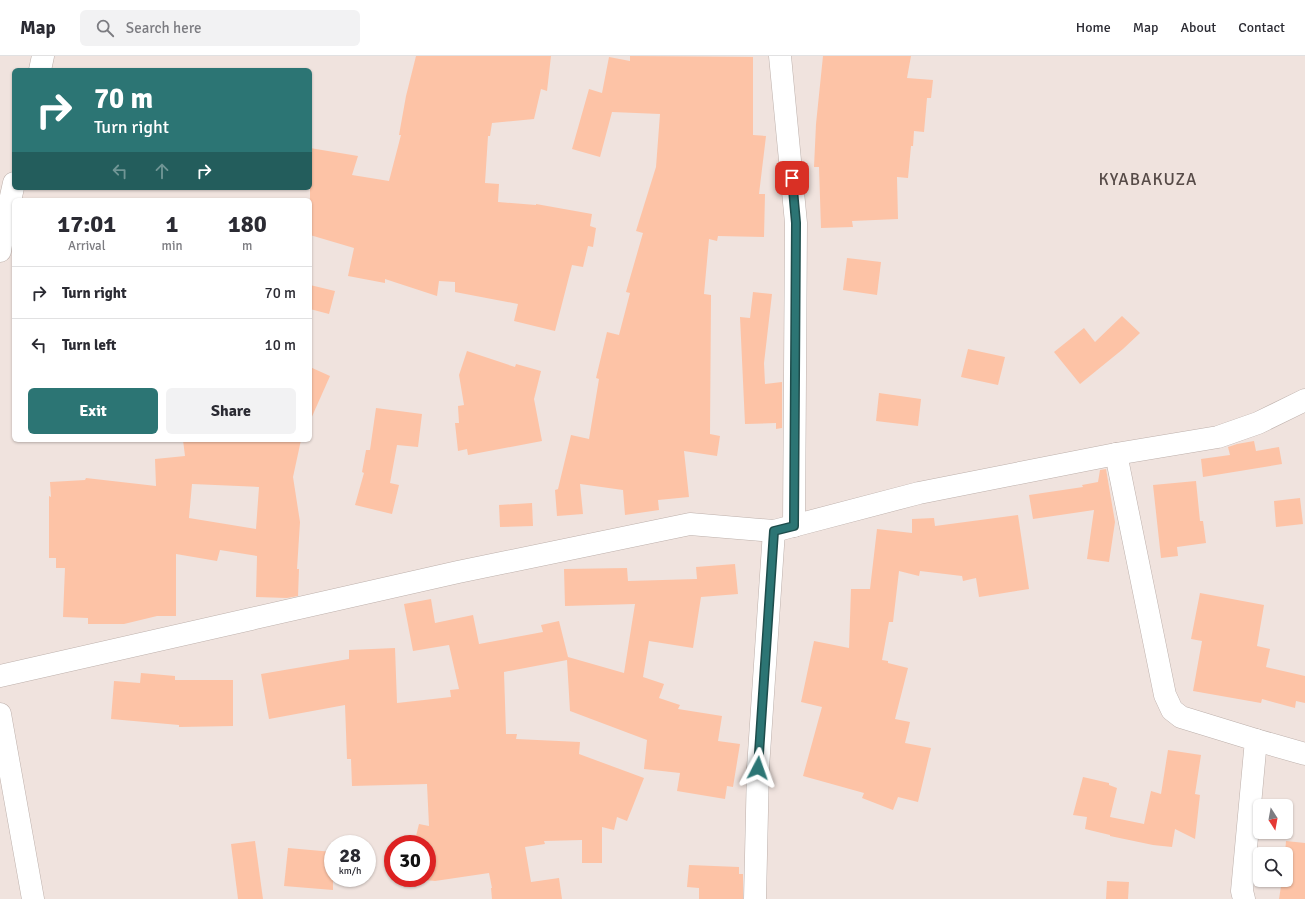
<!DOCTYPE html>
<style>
:root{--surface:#fff;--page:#f2f2f3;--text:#2b2b33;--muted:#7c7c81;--line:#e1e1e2;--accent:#2c7574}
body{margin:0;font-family:Signika,sans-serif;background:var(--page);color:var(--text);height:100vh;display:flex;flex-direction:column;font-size:15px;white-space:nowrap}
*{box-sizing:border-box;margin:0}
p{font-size:13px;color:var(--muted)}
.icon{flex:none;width:22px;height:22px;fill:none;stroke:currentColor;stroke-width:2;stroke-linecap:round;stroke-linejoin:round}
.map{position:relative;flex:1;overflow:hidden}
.drawer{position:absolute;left:12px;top:142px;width:300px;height:244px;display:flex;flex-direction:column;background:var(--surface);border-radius:6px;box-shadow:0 1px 3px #0004}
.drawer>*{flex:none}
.guide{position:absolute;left:12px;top:12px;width:300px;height:122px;border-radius:6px;box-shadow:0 1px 3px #0004;background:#2c7574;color:#fff;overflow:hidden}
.needle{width:26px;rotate:169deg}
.fabs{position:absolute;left:1253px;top:743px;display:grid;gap:8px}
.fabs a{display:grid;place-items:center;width:40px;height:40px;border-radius:6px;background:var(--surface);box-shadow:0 1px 3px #0004;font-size:20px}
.speed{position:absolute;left:324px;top:779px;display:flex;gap:8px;font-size:20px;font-weight:700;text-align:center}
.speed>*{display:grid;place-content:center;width:52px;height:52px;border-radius:50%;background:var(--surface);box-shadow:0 1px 3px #0004;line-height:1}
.speed small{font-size:10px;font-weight:400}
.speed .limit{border:6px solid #d22;background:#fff;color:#111}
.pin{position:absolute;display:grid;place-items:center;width:34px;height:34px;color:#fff;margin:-17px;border-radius:8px;box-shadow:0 2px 6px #0006}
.me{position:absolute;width:44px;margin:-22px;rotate:4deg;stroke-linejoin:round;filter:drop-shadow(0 0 3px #0008)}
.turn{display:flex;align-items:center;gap:14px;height:84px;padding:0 16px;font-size:18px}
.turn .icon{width:52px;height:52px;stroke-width:2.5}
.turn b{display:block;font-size:28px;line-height:34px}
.lanes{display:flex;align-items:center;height:38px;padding:0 16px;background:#0003;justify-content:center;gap:20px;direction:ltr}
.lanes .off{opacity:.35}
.eta{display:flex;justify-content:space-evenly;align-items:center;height:68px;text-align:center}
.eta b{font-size:24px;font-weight:800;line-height:28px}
.action{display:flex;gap:8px;margin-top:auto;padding:8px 16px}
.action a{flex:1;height:46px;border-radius:6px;background:var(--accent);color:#fff;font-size:16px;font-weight:800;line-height:46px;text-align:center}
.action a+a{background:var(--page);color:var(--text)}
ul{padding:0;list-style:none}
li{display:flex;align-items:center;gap:12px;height:52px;padding:0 16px;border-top:1px solid var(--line)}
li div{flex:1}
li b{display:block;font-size:15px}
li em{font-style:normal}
header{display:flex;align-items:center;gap:24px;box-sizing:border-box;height:56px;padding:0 20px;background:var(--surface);border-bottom:1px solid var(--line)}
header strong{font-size:19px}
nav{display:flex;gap:22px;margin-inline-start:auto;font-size:14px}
.search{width:280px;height:36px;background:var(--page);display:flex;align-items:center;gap:10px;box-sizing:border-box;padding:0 14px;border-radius:6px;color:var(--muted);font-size:15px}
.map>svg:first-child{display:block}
.building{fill:#fdc3a6;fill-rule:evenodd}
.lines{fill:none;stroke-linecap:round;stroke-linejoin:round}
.street-casing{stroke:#bdb0ab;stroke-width:23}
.secondary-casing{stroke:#bdb0ab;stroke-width:23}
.street{stroke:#fff;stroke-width:22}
.secondary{stroke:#fff;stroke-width:22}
.route-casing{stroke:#1d4c4b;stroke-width:10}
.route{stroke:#2c7574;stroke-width:7}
.labels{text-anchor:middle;stroke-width:4;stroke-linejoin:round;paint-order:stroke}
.quarter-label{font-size:17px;letter-spacing:1px;fill:#564a47;stroke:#f0e3de}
</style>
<header>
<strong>Map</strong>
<div class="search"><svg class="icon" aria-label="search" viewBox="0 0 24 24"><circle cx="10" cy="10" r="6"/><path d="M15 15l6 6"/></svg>Search here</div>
<nav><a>Home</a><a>Map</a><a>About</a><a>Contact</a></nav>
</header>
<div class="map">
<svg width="1305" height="843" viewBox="0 0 1305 843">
<rect width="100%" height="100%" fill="#f0e3de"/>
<g class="building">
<path d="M 416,0 L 551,0 L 547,35 L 541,33 L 534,63 L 492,67 L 490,80 L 488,80 L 485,127 L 499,128 L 498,146 L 536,149 L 536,148 L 592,158 L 590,170 L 596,172 L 593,191 L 588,190 L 583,211 L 572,209 L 555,275 L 514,265 L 518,248 L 455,236 L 455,226 L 439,225 L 437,240 L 385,223 L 385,227 L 348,220 L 354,192 L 310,179 L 310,92 L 358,100 L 352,119 L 389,125 L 401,79 L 399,79 L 406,40 Z"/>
<path d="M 630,0 L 753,1 L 753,79 L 766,80 L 759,138 L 765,138 L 764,181 L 718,180 L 717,185 L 709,183 L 704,238 L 711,239 L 710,378 L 720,380 L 717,400 L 684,395 L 689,441 L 658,444 L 659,454 L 625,459 L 623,434 L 580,428 L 583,458 L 557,460 L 555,434 L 558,433 L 571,379 L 589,383 L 599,323 L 596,322 L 607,276 L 619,279 L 630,237 L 626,236 L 643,177 L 636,175 L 656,111 L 660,58 L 612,56 L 600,101 L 572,93 L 589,33 L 602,37 L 609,1 L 630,5 Z"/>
<path d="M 823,0 L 911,0 L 907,22 L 933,24 L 931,42 L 927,42 L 924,76 L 914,75 L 913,90 L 911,90 L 908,122 L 897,121 L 898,163 L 852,165 L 853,171 L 821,172 L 819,111 L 814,111 L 816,68 Z"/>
<path d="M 847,202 L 881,206 L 877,239 L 843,234 Z"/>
<path d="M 310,229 L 335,235 L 329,258 L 310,253 Z"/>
<path d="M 753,236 L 772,238 L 764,307 L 765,328 L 782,326 L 782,372 L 776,373 L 776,367 L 745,368 L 740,261 L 750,262 Z"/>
<path d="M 1122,260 L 1140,277 L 1123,293 L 1080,328 L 1054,296 L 1084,272 L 1095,286 Z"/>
<path d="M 968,293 L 1005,301 L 998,329 L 961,321 Z"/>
<path d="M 467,295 L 515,311 L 516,308 L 541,315 L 534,343 L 542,385 L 468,399 L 467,393 L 458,395 L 455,367 L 459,367 L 458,350 L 464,349 L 459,319 Z"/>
<path d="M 310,311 L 330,320 L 310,365 Z"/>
<path d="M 879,337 L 921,343 L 918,370 L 876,365 Z"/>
<path d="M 376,352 L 422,358 L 418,391 L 397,389 L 390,427 L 399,429 L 392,458 L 355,449 L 364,417 L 362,416 L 366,394 L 370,394 Z"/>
<path d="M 183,384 L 301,384 L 293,421 L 300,466 L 297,513 L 299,513 L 298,540 L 287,542 L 256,541 L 257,500 L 220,494 L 217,505 L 176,498 L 176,560 L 157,560 L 124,568 L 88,568 L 88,562 L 63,561 L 65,512 L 56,512 L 56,502 L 49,502 L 49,440 L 51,441 L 50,426 L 85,424 L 86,422 L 156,430 L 155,403 L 185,400 ZM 192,428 L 259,431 L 256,473 L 189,462 Z"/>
<path d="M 1254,385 L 1256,395 L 1279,391 L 1282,408 L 1203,421 L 1201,403 L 1230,399 L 1228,391 L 1237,388 Z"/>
<path d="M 1106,413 L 1115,466 L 1109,506 L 1087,503 L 1094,454 L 1033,463 L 1029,439 L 1083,431 L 1082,429 L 1098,426 L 1100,414 Z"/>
<path d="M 1196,425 L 1200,465 L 1203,465 L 1206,487 L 1177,491 L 1178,500 L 1161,502 L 1153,429 Z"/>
<path d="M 1300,442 L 1303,468 L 1276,471 L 1274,445 Z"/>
<path d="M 532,447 L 533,470 L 500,471 L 499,449 Z"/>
<path d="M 1018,459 L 1029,533 L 979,541 L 976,522 L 963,525 L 962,520 L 920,515 L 919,520 L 899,515 L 893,566 L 889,566 L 882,604 L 888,605 L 888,607 L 908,612 L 895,663 L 910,666 L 905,687 L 931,692 L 918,746 L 898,741 L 893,754 L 862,742 L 864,737 L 803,720 L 822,651 L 801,646 L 814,585 L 849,592 L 851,533 L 870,533 L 877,473 L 912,477 L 912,463 L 934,462 L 935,470 Z"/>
<path d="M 735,508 L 738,538 L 701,541 L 693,592 L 649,585 L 643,621 L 664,628 L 659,642 L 680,649 L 678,653 L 722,660 L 718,685 L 740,688 L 733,731 L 727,730 L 725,743 L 677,735 L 680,717 L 644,713 L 647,684 L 570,655 L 567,604 L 504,616 L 506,678 L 517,678 L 516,683 L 580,686 L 579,698 L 644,722 L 627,765 L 617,761 L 614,774 L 602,771 L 602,807 L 582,807 L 582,784 L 544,785 L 545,788 L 525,791 L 531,826 L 559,822 L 562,843 L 492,843 L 491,832 L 492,832 L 489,817 L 435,825 L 413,823 L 413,822 L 427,822 L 427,788 L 414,788 L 419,768 L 429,770 L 427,728 L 352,730 L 351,703 L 347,703 L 345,649 L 269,663 L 261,618 L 349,603 L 349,594 L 395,592 L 397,647 L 451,641 L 450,634 L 459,633 L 449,589 L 413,595 L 404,548 L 431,543 L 435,567 L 473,559 L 479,588 L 543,576 L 541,569 L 559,565 L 568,601 L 624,617 L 635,548 L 565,550 L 564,513 L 627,512 L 628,525 L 697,523 L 696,511 Z"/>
<path d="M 1200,537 L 1264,549 L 1257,590 L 1270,593 L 1266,611 L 1305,620 L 1305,647 L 1296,645 L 1295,652 L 1262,643 L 1261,647 L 1193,635 L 1202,585 L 1191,583 Z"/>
<path d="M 141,617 L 175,620 L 175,624 L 233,624 L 233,670 L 179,671 L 179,669 L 111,663 L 114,625 L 140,627 Z"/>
<path d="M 1168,694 L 1201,699 L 1195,738 L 1200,739 L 1195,783 L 1175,773 L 1172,791 L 1153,789 L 1110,780 L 1110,779 L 1085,773 L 1087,761 L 1073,759 L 1083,721 L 1109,727 L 1109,729 L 1117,732 L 1110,761 L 1144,768 L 1151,735 L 1161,738 Z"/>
<path d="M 255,785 L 263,843 L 238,843 L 231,788 Z"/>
<path d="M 1286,785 L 1305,787 L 1305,843 L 1279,843 L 1282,824 L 1286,824 L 1286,798 L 1285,798 Z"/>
<path d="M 288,792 L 333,796 L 333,834 L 284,830 Z"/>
<path d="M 689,809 L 739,811 L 739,818 L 743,818 L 743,843 L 699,843 L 699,832 L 687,831 Z"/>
<path d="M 1107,825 L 1129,826 L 1128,843 L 1106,843 Z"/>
</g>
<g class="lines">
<defs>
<g id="street">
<path d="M 780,0 L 796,167 L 794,470"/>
<path d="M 1116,398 L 1165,639 L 1172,654 L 1181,661 L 1256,684 L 1242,835 L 1244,843"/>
<path d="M 0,620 L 458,516 L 690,468 L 774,475 L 919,437 L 1116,398 L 1218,381 L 1258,367 L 1305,344"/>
<path d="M 1256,684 L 1305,698"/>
<path d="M 755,843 L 758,712 L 774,475"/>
</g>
<g id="secondary">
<path d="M 40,14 L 43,0"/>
<path d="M 0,195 L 3,176 L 14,127"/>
<path d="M 0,658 L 33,843"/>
</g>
</defs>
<use href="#street" class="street-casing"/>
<use href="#secondary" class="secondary-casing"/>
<use href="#street" class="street"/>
<use href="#secondary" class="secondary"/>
</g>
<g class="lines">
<defs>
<path id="route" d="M 758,712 L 774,475 L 794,470 L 796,167 L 792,122"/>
</defs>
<use href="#route" class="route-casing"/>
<use href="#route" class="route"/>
</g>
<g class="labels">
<g class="quarter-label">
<text x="1148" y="129">KYABAKUZA</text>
</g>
</g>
</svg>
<div class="fabs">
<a><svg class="needle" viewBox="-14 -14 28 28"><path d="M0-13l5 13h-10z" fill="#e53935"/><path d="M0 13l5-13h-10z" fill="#7c7c81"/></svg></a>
<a><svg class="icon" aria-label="search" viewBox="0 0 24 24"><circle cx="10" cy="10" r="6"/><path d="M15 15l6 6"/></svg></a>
</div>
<div class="speed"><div>28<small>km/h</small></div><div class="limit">30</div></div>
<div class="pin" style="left:792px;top:122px;background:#d93025"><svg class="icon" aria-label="arrive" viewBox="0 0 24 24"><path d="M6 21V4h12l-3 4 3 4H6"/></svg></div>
<svg class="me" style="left:758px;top:712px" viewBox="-20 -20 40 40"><path d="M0-17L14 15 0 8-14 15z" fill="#2c7574" stroke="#fff" stroke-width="4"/></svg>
<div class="guide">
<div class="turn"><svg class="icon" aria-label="right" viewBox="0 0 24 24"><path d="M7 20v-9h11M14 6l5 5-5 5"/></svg><div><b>70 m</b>Turn right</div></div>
<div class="lanes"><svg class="icon off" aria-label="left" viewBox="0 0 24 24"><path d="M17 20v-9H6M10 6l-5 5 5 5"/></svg><svg class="icon off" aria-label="ahead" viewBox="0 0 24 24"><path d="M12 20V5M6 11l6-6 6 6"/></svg><svg class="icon" aria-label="right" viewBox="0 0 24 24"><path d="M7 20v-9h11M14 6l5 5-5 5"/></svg></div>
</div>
<section class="drawer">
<div class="eta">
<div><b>17:01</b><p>Arrival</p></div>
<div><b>1</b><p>min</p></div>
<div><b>180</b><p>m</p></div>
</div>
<ul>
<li><svg class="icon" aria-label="right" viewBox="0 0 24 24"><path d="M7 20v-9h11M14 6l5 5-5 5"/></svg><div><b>Turn right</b></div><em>70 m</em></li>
<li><svg class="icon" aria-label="left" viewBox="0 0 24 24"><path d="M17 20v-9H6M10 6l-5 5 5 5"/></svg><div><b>Turn left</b></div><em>10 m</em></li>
</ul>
<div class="action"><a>Exit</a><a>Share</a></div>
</section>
</div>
